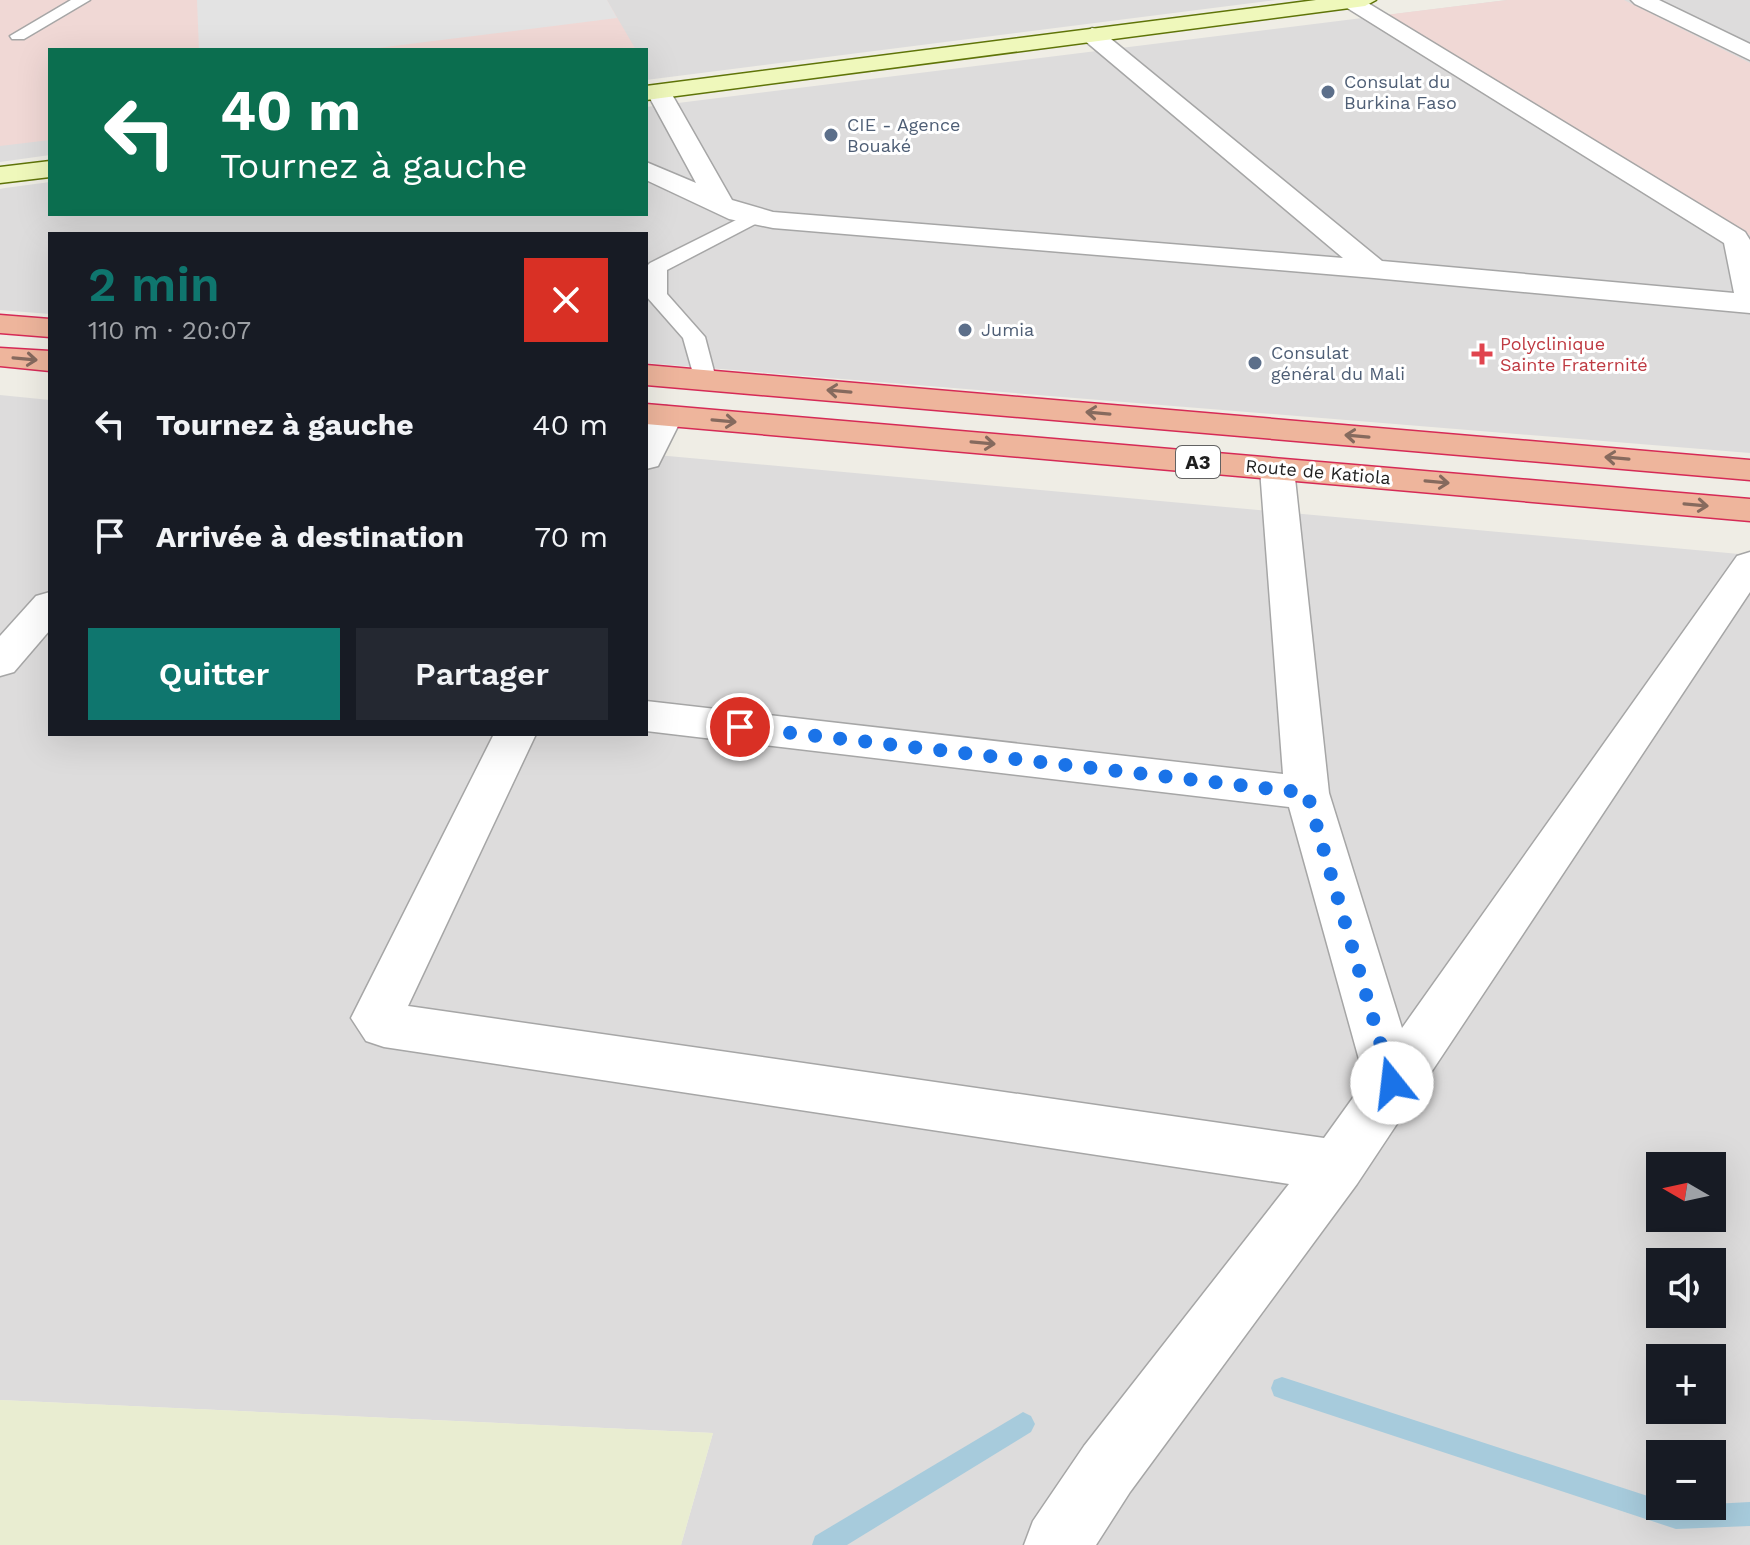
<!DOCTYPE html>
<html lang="fr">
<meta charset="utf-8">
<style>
:root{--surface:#171b24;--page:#242831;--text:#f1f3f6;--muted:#9ea1a6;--accent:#0f766e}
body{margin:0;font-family:"Work Sans",sans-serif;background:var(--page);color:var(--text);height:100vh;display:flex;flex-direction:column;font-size:30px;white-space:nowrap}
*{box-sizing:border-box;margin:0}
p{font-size:26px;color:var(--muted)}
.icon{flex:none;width:44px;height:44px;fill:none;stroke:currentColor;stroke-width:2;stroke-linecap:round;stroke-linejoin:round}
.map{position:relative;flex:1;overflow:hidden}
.details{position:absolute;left:48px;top:232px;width:600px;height:504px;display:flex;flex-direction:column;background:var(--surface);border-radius:0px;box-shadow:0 8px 32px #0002}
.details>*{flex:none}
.hud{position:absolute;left:48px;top:48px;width:600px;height:168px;border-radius:0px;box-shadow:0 8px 32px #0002;background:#0b6e4f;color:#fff;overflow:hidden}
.needle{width:52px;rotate:279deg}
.tools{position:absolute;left:1646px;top:1152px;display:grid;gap:16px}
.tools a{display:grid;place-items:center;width:80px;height:80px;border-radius:0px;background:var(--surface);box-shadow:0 8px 32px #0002;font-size:40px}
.pin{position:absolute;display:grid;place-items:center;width:68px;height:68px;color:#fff;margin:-34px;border:4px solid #fff;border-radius:50%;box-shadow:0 2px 8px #0007}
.me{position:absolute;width:88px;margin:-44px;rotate:344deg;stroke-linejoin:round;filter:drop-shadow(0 0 6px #0008)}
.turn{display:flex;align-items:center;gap:28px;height:168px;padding:0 40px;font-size:36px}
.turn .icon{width:104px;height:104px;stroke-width:2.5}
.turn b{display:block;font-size:56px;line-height:68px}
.round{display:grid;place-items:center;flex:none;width:84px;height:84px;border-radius:0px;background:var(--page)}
.headline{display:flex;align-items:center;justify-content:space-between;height:136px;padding:0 40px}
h1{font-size:48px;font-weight:600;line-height:60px;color:var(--accent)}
.cta{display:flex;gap:16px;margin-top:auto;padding:16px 40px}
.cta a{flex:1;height:92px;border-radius:0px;background:var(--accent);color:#fff;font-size:32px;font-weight:600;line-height:92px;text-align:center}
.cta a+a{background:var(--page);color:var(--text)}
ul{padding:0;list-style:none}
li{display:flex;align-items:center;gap:24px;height:112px;padding:0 40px}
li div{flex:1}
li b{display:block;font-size:30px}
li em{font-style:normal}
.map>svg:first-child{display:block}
.residential{fill:#dddcdc;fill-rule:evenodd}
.commercial{fill:#f0d8d5}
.farmland{fill:#e9edd1}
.parking{fill:#e3e3e3}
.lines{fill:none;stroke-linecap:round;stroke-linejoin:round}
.stream{fill:#a7cbdc;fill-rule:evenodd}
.service-casing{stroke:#a6a6a6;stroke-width:3}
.minor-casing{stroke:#a6a6a6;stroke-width:3}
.secondary-casing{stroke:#5f7408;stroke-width:3}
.trunk-casing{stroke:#d62a56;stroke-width:3}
.service{fill:#fff;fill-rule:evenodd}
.minor{fill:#fff;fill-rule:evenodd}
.secondary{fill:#eff8bb;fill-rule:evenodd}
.trunk{fill:#eeb59c;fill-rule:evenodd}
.oneway{stroke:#866a5e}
.route{stroke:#1a73e8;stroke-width:14;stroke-dasharray:0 25.2}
.service-dot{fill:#5c6f8a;stroke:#fff;stroke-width:3}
.health-dot{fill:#e0444e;stroke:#fff;stroke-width:3}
.labels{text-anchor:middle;stroke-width:6;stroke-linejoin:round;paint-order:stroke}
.far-service-label{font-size:18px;fill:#4e5e75;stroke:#fff;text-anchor:start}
.far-health-label{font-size:18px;fill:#be3a42;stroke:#fff;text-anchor:start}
.far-street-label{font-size:18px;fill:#1f1f1f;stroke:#fff}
.shield{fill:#fff;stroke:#626262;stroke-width:2}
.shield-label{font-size:20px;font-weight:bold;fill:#1f1f1f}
</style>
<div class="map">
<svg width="1750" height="1545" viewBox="0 0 1750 1545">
<rect width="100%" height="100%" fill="#efede5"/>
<g class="residential">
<path d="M 0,0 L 1276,0 L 646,80 L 646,50 L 50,50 L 50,155 L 0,162 Z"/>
<path d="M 1507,0 L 1750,0 L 1750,453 L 646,363 L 646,234 L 50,234 L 50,314 L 0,310 L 0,189 L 5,188 L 50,182 L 50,214 L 646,214 L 646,107 Z"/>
<path d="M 0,395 L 50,400 L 50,734 L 646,734 L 646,454 L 1750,555 L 1750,1545 L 681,1545 L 713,1433 L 0,1400 ZM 1660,1166 L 1712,1166 L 1712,1218 L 1660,1218 ZM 1660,1262 L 1712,1262 L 1712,1314 L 1660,1314 ZM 1660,1358 L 1712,1358 L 1712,1410 L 1660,1410 ZM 1660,1454 L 1712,1454 L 1712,1506 L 1660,1506 Z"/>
</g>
<g class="commercial">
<path d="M 0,0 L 607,0 L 636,50 L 50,50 L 50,140 L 0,146 Z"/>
<path d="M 1507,0 L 1624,0 L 1750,63 L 1750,235 L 1742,235 L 1385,15 Z"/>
</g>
<path class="farmland" d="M 0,1400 L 713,1433 L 681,1545 L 0,1545 Z"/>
<path class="parking" d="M 197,0 L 607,0 L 617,18 L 361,50 L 199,50 Z"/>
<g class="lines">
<g class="stream">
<path d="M 1282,1377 L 1660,1500 L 1660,1506 L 1712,1506 L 1712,1504 L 1750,1502 L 1750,1526 L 1676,1529 L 1282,1399 L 1274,1396 L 1271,1388 L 1274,1380 Z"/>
<path d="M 1023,1412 L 1031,1416 L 1035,1424 L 1031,1432 L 847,1545 L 812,1545 L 815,1536 Z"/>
</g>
<defs>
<g id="service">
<path d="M 71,0 L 90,0 L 24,39 L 12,39 L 10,36 Z"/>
<path d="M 754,211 L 764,217 L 761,221 L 667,270 L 667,294 L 705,337 L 716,379 L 712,384 L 696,384 L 683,338 L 646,296 L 646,267 L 650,263 Z"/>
</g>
<g id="minor">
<path d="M 1342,0 L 1363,0 L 1745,232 L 1750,240 L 1750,313 L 1374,278 L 773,228 L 729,219 L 646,180 L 646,162 L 696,183 L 646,91 L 650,86 L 666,86 L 670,91 L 732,200 L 773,212 L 1343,258 L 1084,40 L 1081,35 L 1092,28 L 1100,30 L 1382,261 L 1734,293 L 1724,243 L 1344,6 Z"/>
<path d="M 1631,0 L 1659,0 L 1750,44 L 1750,60 L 1635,4 Z"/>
<path d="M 666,406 L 678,409 L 683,416 L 658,466 L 646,469 L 646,423 L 654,409 Z"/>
<path d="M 1277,459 L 1289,462 L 1294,469 L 1329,793 L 1402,1028 L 1737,556 L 1750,552 L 1750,592 L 1357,1184 L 1130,1492 L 1096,1545 L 1024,1545 L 1033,1521 L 1084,1446 L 1289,1184 L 384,1047 L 366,1041 L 351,1018 L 494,734 L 536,734 L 408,1006 L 1324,1138 L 1365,1081 L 1289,807 L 646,731 L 646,701 L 1283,774 L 1260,469 L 1265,462 Z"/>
<path d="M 50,592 L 50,630 L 14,672 L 0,676 L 0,636 L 36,596 Z"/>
</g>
<g id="secondary">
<path d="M 1316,0 L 1376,0 L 1365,6 L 646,100 L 646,86 Z"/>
<path d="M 50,161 L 50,177 L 0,183 L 0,167 Z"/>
</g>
<g id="trunk">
<path d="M 0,315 L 50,319 L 50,337 L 0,333 Z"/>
<path d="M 0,348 L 50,351 L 50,371 L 0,366 Z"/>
<path d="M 646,365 L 1750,460 L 1750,480 L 646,385 Z"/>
<path d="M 646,404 L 1750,499 L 1750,521 L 646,424 Z"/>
</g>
</defs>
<use href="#service" class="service-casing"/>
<use href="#minor" class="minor-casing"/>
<use href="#secondary" class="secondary-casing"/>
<use href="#trunk" class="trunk-casing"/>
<use href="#service" class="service"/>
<use href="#minor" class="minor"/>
<use href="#secondary" class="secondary"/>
<use href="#trunk" class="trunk"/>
</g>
<defs><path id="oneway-shaft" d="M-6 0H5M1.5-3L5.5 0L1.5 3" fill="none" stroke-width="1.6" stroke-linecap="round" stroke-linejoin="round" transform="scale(2)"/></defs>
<g class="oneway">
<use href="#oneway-shaft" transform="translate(25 359) rotate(5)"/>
<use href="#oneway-shaft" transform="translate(839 391) rotate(-175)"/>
<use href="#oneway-shaft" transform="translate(1098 413) rotate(-175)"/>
<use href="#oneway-shaft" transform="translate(724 421) rotate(5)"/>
<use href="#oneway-shaft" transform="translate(1357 436) rotate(-175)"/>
<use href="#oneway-shaft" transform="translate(983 443) rotate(5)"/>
<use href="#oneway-shaft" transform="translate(1617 458) rotate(-175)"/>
<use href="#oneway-shaft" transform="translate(1437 482) rotate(5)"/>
<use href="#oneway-shaft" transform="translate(1696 505) rotate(5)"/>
</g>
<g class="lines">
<path class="route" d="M 740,727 L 1307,793 L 1392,1083"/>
</g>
<g class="service-dot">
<circle cx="1328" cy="92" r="8"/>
<circle cx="831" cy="135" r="8"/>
<circle cx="965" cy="330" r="8"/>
<circle cx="1255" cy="363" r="8"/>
</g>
<path class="health-dot" d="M1478 342h8v8h8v8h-8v8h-8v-8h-8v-8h8z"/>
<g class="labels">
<g class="far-service-label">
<text x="1344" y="88">Consulat du<tspan x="1344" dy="21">Burkina Faso</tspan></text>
<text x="847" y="131">CIE - Agence<tspan x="847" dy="21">Bouaké</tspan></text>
<text x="981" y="336">Jumia</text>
<text x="1271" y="359">Consulat<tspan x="1271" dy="21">général du Mali</tspan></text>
</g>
<g class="far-health-label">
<text x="1500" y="350">Polyclinique<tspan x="1500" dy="21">Sainte Fraternité</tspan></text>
</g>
<g class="far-street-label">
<text transform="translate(1318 472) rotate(5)" y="6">Route de Katiola</text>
</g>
<rect class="shield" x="1176" y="446" width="44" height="32" rx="6"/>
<g class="shield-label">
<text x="1198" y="469">A3</text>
</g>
</g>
</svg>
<div class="tools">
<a><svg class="needle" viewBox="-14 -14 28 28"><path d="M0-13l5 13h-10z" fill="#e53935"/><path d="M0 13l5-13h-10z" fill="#9ea1a6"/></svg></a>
<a><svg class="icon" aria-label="sound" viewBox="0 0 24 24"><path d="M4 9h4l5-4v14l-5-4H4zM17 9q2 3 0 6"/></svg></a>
<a>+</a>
<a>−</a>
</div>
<div class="pin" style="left:740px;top:727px;background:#d93025"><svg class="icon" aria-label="arrive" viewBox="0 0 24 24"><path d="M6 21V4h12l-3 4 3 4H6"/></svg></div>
<svg class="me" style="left:1392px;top:1083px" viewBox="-20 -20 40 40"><circle r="19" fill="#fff"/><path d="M0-13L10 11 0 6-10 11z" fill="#1a73e8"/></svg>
<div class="hud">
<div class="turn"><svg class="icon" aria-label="left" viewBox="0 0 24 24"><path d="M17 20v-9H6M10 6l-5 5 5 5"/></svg><div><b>40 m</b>Tournez à gauche</div></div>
</div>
<section class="details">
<div class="headline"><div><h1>2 min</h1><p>110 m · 20:07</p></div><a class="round" style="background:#d93025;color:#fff"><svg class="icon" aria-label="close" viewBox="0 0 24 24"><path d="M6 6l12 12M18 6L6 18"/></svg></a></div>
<ul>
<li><svg class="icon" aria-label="left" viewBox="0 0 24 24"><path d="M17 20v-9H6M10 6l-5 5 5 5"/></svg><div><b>Tournez à gauche</b></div><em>40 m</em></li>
<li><svg class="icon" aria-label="arrive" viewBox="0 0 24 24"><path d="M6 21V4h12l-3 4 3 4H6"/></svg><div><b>Arrivée à destination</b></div><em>70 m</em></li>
</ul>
<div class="cta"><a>Quitter</a><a>Partager</a></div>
</section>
</div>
